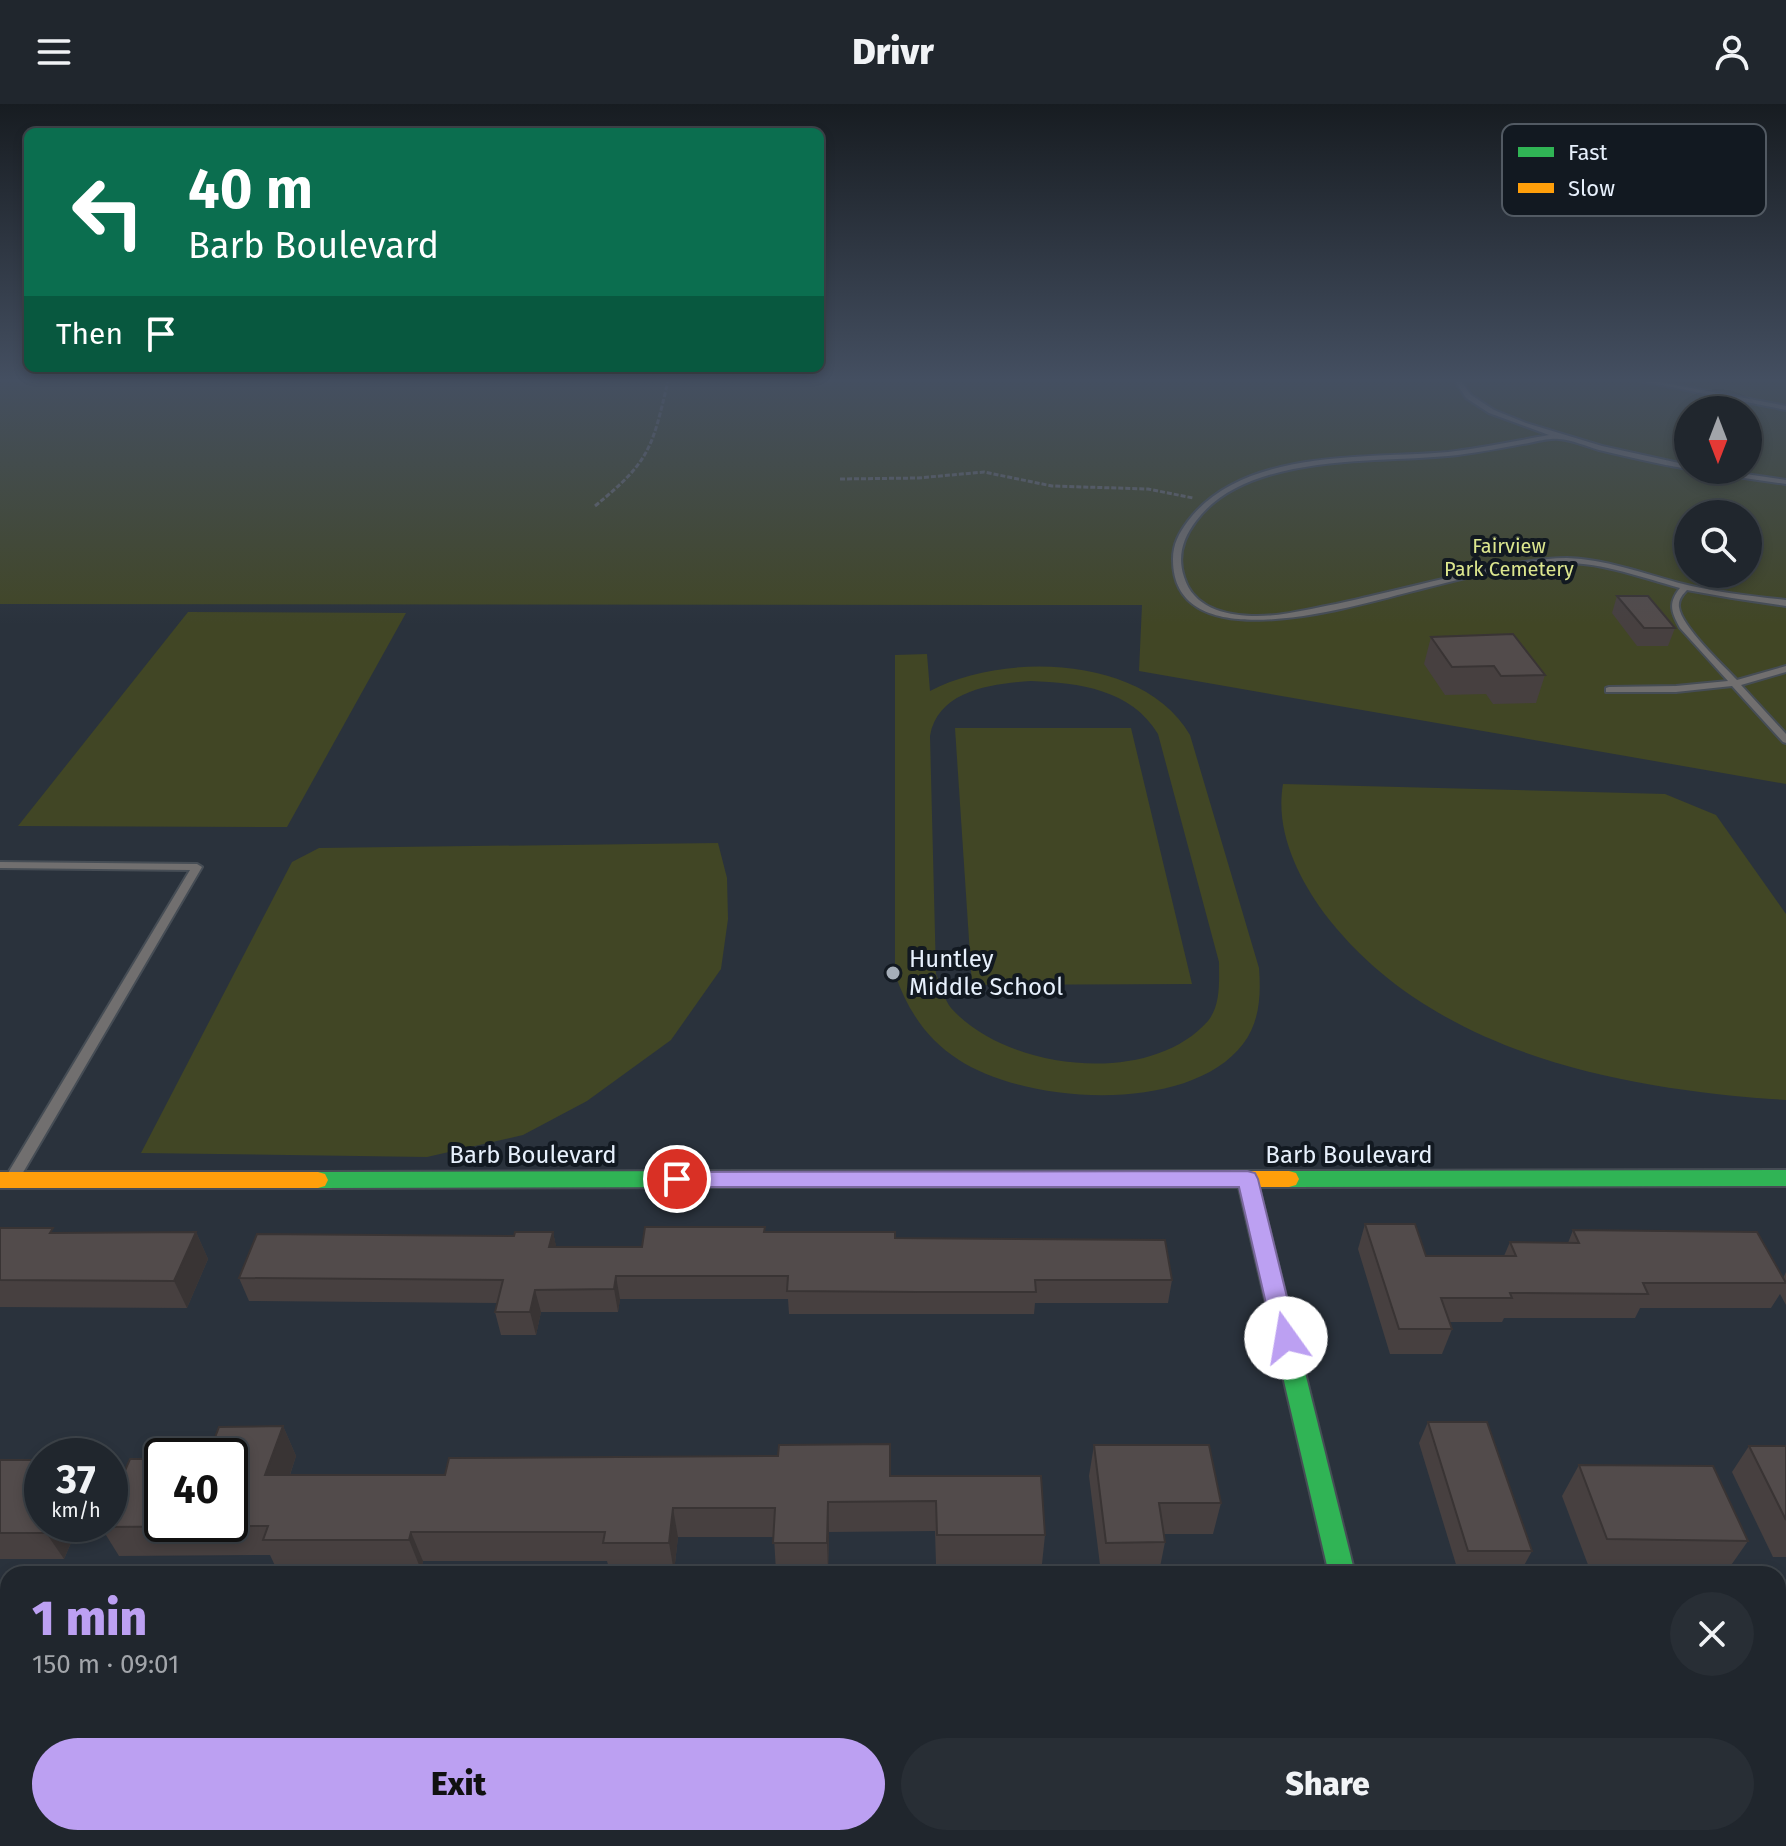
<!DOCTYPE html>
<meta charset="utf-8">
<style>
:root{--surface:#20262d;--page:#282e35;--text:#f1f3f6;--muted:#a2a5aa;--line:#3d4349;--accent:#bca0f2}
body{margin:0;font-family:"Fira Sans",sans-serif;background:var(--page);color:var(--text);height:100vh;display:flex;flex-direction:column;font-size:30px;white-space:nowrap}
*{box-sizing:border-box;margin:0}
p{font-size:26px;color:var(--muted)}
.icon{flex:none;width:44px;height:44px;fill:none;stroke:currentColor;stroke-width:2;stroke-linecap:round;stroke-linejoin:round}
.map{position:relative;flex:1;overflow:hidden}
.sheet{position:absolute;left:0px;top:1462px;width:1786px;height:280px;display:flex;flex-direction:column;background:var(--surface);border-radius:24px 24px 0 0;box-shadow:0 4px 12px #0003,0 0 0 2px var(--line)}
.sheet>*{flex:none}
.top-card{position:absolute;left:24px;top:24px;width:800px;height:244px;border-radius:12px;box-shadow:0 4px 12px #0003,0 0 0 2px var(--line);background:#0b6e4f;color:#fff;overflow:hidden}
.needle{width:52px;rotate:180deg}
.fabs{position:absolute;left:1674px;top:292px;display:grid;gap:16px}
.fabs a{display:grid;place-items:center;width:88px;height:88px;border-radius:50%;background:var(--surface);box-shadow:0 4px 12px #0003,0 0 0 2px var(--line);font-size:40px}
.speed{position:absolute;left:24px;top:1334px;display:flex;gap:16px;font-size:40px;font-weight:700;text-align:center}
.speed>*{display:grid;place-content:center;width:104px;height:104px;border-radius:50%;background:var(--surface);box-shadow:0 4px 12px #0003,0 0 0 2px var(--line);line-height:1}
.speed small{font-size:20px;font-weight:400}
.speed .limit{border:4px solid #111;border-radius:12px;background:#fff;color:#111}
.pin{position:absolute;display:grid;place-items:center;width:68px;height:68px;color:#fff;margin:-34px;border:4px solid #fff;border-radius:50%;box-shadow:0 2px 8px #0007}
.me{position:absolute;width:88px;margin:-44px;rotate:347deg;stroke-linejoin:round;filter:drop-shadow(0 0 6px #0008)}
.turn{display:flex;align-items:center;gap:28px;height:168px;padding:0 32px;font-size:36px}
.turn .icon{width:104px;height:104px;stroke-width:2.5}
.turn b{display:block;font-size:56px;line-height:68px}
.then{display:flex;align-items:center;height:76px;padding:0 32px;background:#0003;gap:16px;font-size:30px}
.round{display:grid;place-items:center;flex:none;width:84px;height:84px;border-radius:42px;background:var(--page)}
.summary{display:flex;align-items:center;justify-content:space-between;height:136px;padding:0 32px}
h1{font-size:48px;font-weight:800;line-height:60px;color:var(--accent)}
.cta{display:flex;gap:16px;margin-top:auto;padding:16px 32px}
.cta a{flex:1;height:92px;border-radius:48px;background:var(--accent);color:#111;font-size:32px;font-weight:800;line-height:92px;text-align:center}
.cta a+a{background:var(--page);color:var(--text)}
header{display:flex;justify-content:space-between;align-items:center;height:104px;padding:0 32px;background:var(--surface);font-size:36px;font-weight:800}
.map>svg:first-child{display:block}
.green{fill:#414625;fill-rule:evenodd}
.lines{fill:none;stroke-linecap:round;stroke-linejoin:round}
.lane-casing{stroke:#464d55;stroke-width:4}
.street-casing{stroke:#464d55;stroke-width:4}
.fast-casing{stroke:#464d55;stroke-width:4}
.slow-casing{stroke:#464d55;stroke-width:4}
.path{stroke:#68696d;stroke-width:3;stroke-dasharray:5 2;stroke-linecap:butt}
.lane{fill:#716f6f;fill-rule:evenodd}
.street{fill:#716f6f;fill-rule:evenodd}
.fast{fill:#30b455;fill-rule:evenodd}
.slow{fill:#ff9f0a;fill-rule:evenodd}
.wall{fill:#474040}
.shaded-wall{fill:#393434}
.building{fill:#524b4b;stroke:#393434;stroke-width:2}
.route{fill:#bca0f2;stroke:#7a689d;stroke-width:2}
.poi-dot{fill:#a5aeb9;stroke:#121921;stroke-width:3}
.labels{text-anchor:middle;stroke-width:8;stroke-linejoin:round;paint-order:stroke}
.far-park-label{font-size:20px;fill:#dce68e;stroke:#121921}
.poi-label{font-size:24px;fill:#e7f0fc;stroke:#121921;text-anchor:start}
.street-label{font-size:24px;fill:#e7f0fc;stroke:#121921}
.key{fill:#121921;stroke:#525a63;stroke-width:2}
.key-label{font-size:22px;fill:#e7f0fc}
</style>
<header><svg class="icon" aria-label="menu" viewBox="0 0 24 24"><path d="M4 6h16M4 12h16M4 18h16"/></svg>Drivr<svg class="icon" aria-label="person" viewBox="0 0 24 24"><circle cx="12" cy="8" r="4"/><path d="M4 21q1-7 8-7t8 7"/></svg></header>
<div class="map">
<svg width="1786" height="1742" viewBox="0 0 1786 1742">
<rect width="100%" height="100%" fill="#2a323c"/>
<g class="green">
<path d="M 0,277 L 1786,277 L 1786,680 L 1139,567 L 1142,501 L 0,500 ZM 1688,306 L 1748,306 L 1748,366 L 1688,366 ZM 1688,410 L 1748,410 L 1748,470 L 1688,470 Z"/>
<path d="M 188,508 L 406,509 L 287,723 L 18,722 Z"/>
<path d="M 927,550 L 930,587 C 1003,548 1144,551 1190,631 L 1259,864 C 1261,890 1260,918 1243,940 C 1189,1011 1026,1000 959,956 C 926,935 907,905 895,870 L 895,551 ZM 1031,577 C 1079,579 1131,585 1158,630 L 1219,858 C 1219,877 1221,901 1208,917 C 1149,984 1006,966 951,904 C 944,895 941,881 936,870 L 930,632 C 938,586 992,580 1031,577 Z"/>
<path d="M 955,624 L 1131,624 L 1192,880 L 972,881 Z"/>
<path d="M 1283,680 L 1665,690 L 1716,711 L 1786,810 L 1786,996 C 1620,985 1431,950 1324,809 C 1297,772 1275,726 1283,680 Z"/>
<path d="M 718,739 L 727,774 L 728,815 L 721,865 L 671,936 L 587,997 L 523,1031 L 427,1053 L 141,1049 L 292,758 L 319,744 Z"/>
</g>
<g class="lines">
<defs>
<g id="lane">
<path d="M 1455,277 L 1461,277 L 1471,291 L 1494,306 L 1526,319 L 1602,342 L 1688,361 L 1688,365 C 1658,360 1629,353 1599,346 C 1586,342 1572,336 1559,335 C 1551,334 1538,337 1529,339 C 1506,343 1482,348 1458,351 C 1380,360 1248,347 1196,417 C 1183,434 1177,452 1184,473 C 1193,503 1224,511 1252,512 C 1280,513 1308,505 1336,500 C 1387,489 1438,475 1489,465 C 1514,460 1541,454 1567,454 C 1605,455 1642,469 1679,479 C 1714,488 1750,492 1786,496 L 1786,502 L 1732,494 L 1687,486 C 1682,491 1678,496 1679,503 C 1681,522 1723,561 1737,576 L 1786,562 L 1786,568 L 1741,581 L 1786,630 L 1786,639 L 1783,638 L 1732,582 L 1676,588 L 1606,588 L 1606,584 L 1609,583 L 1676,582 L 1728,577 L 1680,524 C 1671,508 1668,499 1680,484 C 1639,473 1599,457 1556,459 C 1512,462 1468,473 1425,484 C 1370,497 1172,563 1173,455 C 1173,440 1179,429 1188,417 C 1243,344 1366,355 1448,348 C 1482,344 1515,337 1549,331 L 1489,309 L 1466,294 Z"/>
<path d="M 1641,277 L 1654,277 L 1786,302 L 1786,306 Z"/>
<path d="M 1699,366 L 1718,366 L 1786,376 L 1786,380 L 1703,368 Z"/>
<path d="M 0,758 L 197,760 L 202,763 L 18,1077 L 13,1078 L 8,1077 L 6,1073 L 8,1069 L 190,766 L 0,764 Z"/>
</g>
<g id="street">
<rect x="0" y="1555" width="8" height="38"/>
<rect x="1778" y="1559" width="8" height="38"/>
<path d="M 8,1639 L 8,1693 L 0,1697 L 0,1642 Z"/>
<rect x="669" y="1734" width="40" height="8"/>
<path d="M 1387,1734 L 1427,1734 L 1429,1742 L 1389,1742 Z"/>
</g>
<g id="fast">
<path d="M 1786,1066 L 1786,1082 L 1289,1083 L 1282,1081 L 1279,1075 L 1282,1069 L 1289,1067 Z"/>
<path d="M 748,1067 L 755,1069 L 758,1075 L 755,1081 L 748,1083 L 318,1084 L 311,1082 L 308,1076 L 311,1070 L 318,1068 Z"/>
<path d="M 1247,1067 L 1254,1069 L 1257,1075 L 1355,1470 L 1329,1470 L 1237,1075 L 1240,1069 Z"/>
</g>
<g id="slow">
<path d="M 748,1067 L 1289,1067 L 1296,1069 L 1299,1075 L 1296,1081 L 1289,1083 L 748,1083 L 741,1081 L 738,1075 L 741,1069 Z"/>
<path d="M 0,1068 L 318,1068 L 325,1070 L 328,1076 L 325,1082 L 318,1084 L 0,1084 Z"/>
</g>
</defs>
<use href="#lane" class="lane-casing"/>
<use href="#street" class="street-casing"/>
<use href="#fast" class="fast-casing"/>
<use href="#slow" class="slow-casing"/>
<g class="path">
<path d="M 840,375 L 918,374 L 984,368 L 1052,382 L 1148,385 L 1193,394"/>
<path d="M 595,402 C 650,357 652,345 668,277"/>
</g>
<use href="#lane" class="lane"/>
<use href="#street" class="street"/>
<use href="#fast" class="fast"/>
<use href="#slow" class="slow"/>
</g>
<g class="wall">
<path d="M 1617,492 L 1675,524 L 1668,542 L 1637,542 L 1612,509 Z"/>
<path d="M 1431,533 L 1545,571 L 1536,599 L 1493,600 L 1486,590 L 1445,591 L 1424,560 Z"/>
<path d="M 1365,1120 L 1426,1152 L 1504,1152 L 1510,1138 L 1568,1139 L 1573,1126 L 1783,1174 L 1786,1168 L 1786,1201 L 1780,1190 L 1771,1204 L 1640,1204 L 1635,1214 L 1504,1214 L 1502,1218 L 1449,1218 L 1452,1225 L 1442,1250 L 1390,1250 L 1358,1145 Z"/>
<path d="M 765,1123 L 765,1128 L 895,1134 L 1172,1176 L 1168,1199 L 1035,1199 L 1034,1210 L 789,1210 L 788,1195 L 620,1195 L 618,1208 L 541,1208 L 536,1231 L 501,1231 L 495,1208 L 498,1199 L 249,1197 L 239,1174 L 514,1132 L 553,1128 L 556,1143 L 642,1143 Z"/>
<path d="M 0,1124 L 56,1129 L 196,1128 L 208,1155 L 187,1204 L 0,1203 Z"/>
<path d="M 1428,1318 L 1532,1447 L 1521,1467 L 1458,1467 L 1419,1339 Z"/>
<path d="M 283,1322 L 296,1352 L 290,1371 L 890,1372 L 1045,1431 L 1042,1460 L 936,1460 L 935,1427 L 829,1428 L 828,1468 L 776,1468 L 774,1433 L 678,1433 L 674,1468 L 610,1468 L 607,1457 L 423,1457 L 421,1466 L 277,1466 L 270,1451 L 119,1452 L 101,1423 L 162,1420 Z"/>
<path d="M 1094,1341 L 1221,1399 L 1213,1430 L 1164,1430 L 1165,1438 L 1159,1468 L 1101,1469 L 1089,1372 Z"/>
<path d="M 1749,1342 L 1786,1342 L 1786,1453 L 1773,1453 L 1732,1368 Z"/>
<path d="M 0,1356 L 42,1420 L 79,1420 L 64,1455 L 0,1455 Z"/>
<path d="M 1579,1361 L 1748,1437 L 1727,1467 L 1590,1466 L 1562,1392 Z"/>
<path d="M 1124,1734 L 1266,1734 L 1267,1742 L 1124,1742 Z"/>
<path d="M 1544,1734 L 1657,1734 L 1660,1742 L 1547,1742 Z"/>
<path d="M 1725,1734 L 1778,1734 L 1786,1742 L 1728,1742 Z"/>
</g>
<g class="shaded-wall">
<path d="M 196,1128 L 208,1155 L 187,1204 L 174,1177 Z"/>
<path d="M 553,1128 L 558,1151 L 549,1143 Z"/>
<path d="M 616,1172 L 620,1195 L 618,1208 L 614,1185 Z"/>
<path d="M 535,1186 L 541,1208 L 536,1231 L 530,1208 Z"/>
<path d="M 283,1322 L 296,1352 L 280,1401 L 265,1371 Z"/>
<path d="M 828,1398 L 829,1428 L 828,1468 L 827,1439 Z"/>
<path d="M 673,1404 L 678,1433 L 674,1468 L 669,1439 Z"/>
<path d="M 50,1420 L 79,1420 L 64,1455 L 46,1429 Z"/>
<path d="M 411,1428 L 423,1457 L 421,1466 L 409,1436 Z"/>
<path d="M 149,1734 L 179,1734 L 177,1742 L 147,1742 Z"/>
<path d="M 425,1734 L 436,1734 L 437,1742 L 426,1742 Z"/>
</g>
<g class="building">
<path d="M 1617,492 L 1648,492 L 1675,524 L 1644,524 Z"/>
<path d="M 1513,530 L 1545,571 L 1501,572 L 1494,562 L 1452,563 L 1431,533 Z"/>
<path d="M 1365,1120 L 1415,1120 L 1426,1152 L 1516,1152 L 1510,1138 L 1579,1139 L 1573,1126 L 1757,1128 L 1786,1179 L 1643,1179 L 1648,1190 L 1510,1189 L 1512,1194 L 1441,1194 L 1452,1225 L 1399,1225 Z"/>
<path d="M 645,1123 L 765,1123 L 764,1128 L 895,1128 L 895,1134 L 1165,1136 L 1172,1176 L 1035,1176 L 1036,1188 L 918,1188 L 787,1187 L 788,1172 L 616,1172 L 614,1185 L 535,1186 L 530,1208 L 495,1208 L 503,1176 L 239,1174 L 257,1130 L 514,1132 L 515,1128 L 553,1128 L 549,1143 L 642,1143 Z"/>
<path d="M 0,1124 L 53,1124 L 50,1129 L 196,1128 L 174,1177 L 0,1176 Z"/>
<path d="M 1428,1318 L 1487,1318 L 1532,1447 L 1468,1447 Z"/>
<path d="M 283,1322 L 265,1371 L 445,1371 L 449,1354 L 778,1352 L 779,1341 L 890,1340 L 890,1372 L 1041,1372 L 1045,1431 L 937,1431 L 936,1397 L 828,1398 L 827,1439 L 773,1439 L 775,1404 L 673,1404 L 669,1439 L 603,1439 L 605,1428 L 411,1428 L 409,1436 L 263,1436 L 268,1422 L 101,1423 L 102,1420 L 110,1420 L 110,1401 L 130,1355 L 162,1355 L 162,1420 L 230,1420 L 230,1352 L 208,1352 L 219,1323 Z"/>
<path d="M 1094,1341 L 1209,1341 L 1221,1399 L 1159,1399 L 1165,1438 L 1106,1439 Z"/>
<path d="M 1749,1342 L 1786,1342 L 1786,1416 Z"/>
<path d="M 0,1356 L 42,1356 L 42,1420 L 50,1420 L 46,1429 L 0,1429 Z"/>
<path d="M 1579,1361 L 1713,1362 L 1748,1437 L 1607,1435 Z"/>
<path d="M 1778,1696 L 1786,1696 L 1786,1742 L 1763,1742 L 1760,1734 L 1778,1734 Z"/>
<path d="M 69,1734 L 149,1734 L 147,1742 L 66,1742 Z"/>
<path d="M 336,1734 L 425,1734 L 426,1742 L 336,1742 Z"/>
<rect x="809" y="1734" width="177" height="8"/>
<path d="M 1133,1734 L 1266,1734 L 1267,1742 L 1134,1742 Z"/>
<path d="M 1572,1734 L 1657,1734 L 1660,1742 L 1574,1742 Z"/>
</g>
<linearGradient id="sky" x2="0" y2="1"><stop stop-color="#171c21"/><stop offset="0.53" stop-color="#444f61"/><stop offset="1" stop-color="#444f61" stop-opacity="0"/></linearGradient>
<rect width="1786" height="521" fill="url(#sky)"/>
<path class="route" d="M 1247,1067 L 1255,1069 L 1258,1075 L 1297,1234 L 1294,1241 L 1286,1244 L 1277,1241 L 1274,1234 L 1239,1083 L 677,1083 L 669,1081 L 666,1075 L 669,1070 L 677,1068 Z"/>
<circle class="poi-dot" cx="893" cy="869" r="8"/>
<g class="labels">
<g class="far-park-label">
<text x="1509" y="449">Fairview<tspan x="1509" dy="23">Park Cemetery</tspan></text>
</g>
<g class="poi-label">
<text x="909" y="863">Huntley<tspan x="909" dy="28">Middle School</tspan></text>
</g>
<g class="street-label">
<text x="533" y="1059">Barb Boulevard</text>
<text x="1349" y="1059">Barb Boulevard</text>
</g>
</g>
<rect x="1502" y="20" width="264" height="92" rx="12" class="key"/>
<rect x="1518" y="43" width="36" height="10" fill="#30b455"/>
<rect x="1518" y="79" width="36" height="10" fill="#ff9f0a"/>
<g class="key-label">
<text x="1568" y="56">Fast</text>
<text x="1568" y="92">Slow</text>
</g>
</svg>
<div class="fabs">
<a><svg class="needle" viewBox="-14 -14 28 28"><path d="M0-13l5 13h-10z" fill="#e53935"/><path d="M0 13l5-13h-10z" fill="#a2a5aa"/></svg></a>
<a><svg class="icon" aria-label="search" viewBox="0 0 24 24"><circle cx="10" cy="10" r="6"/><path d="M15 15l6 6"/></svg></a>
</div>
<div class="speed"><div>37<small>km/h</small></div><div class="limit">40</div></div>
<div class="pin" style="left:677px;top:1075px;background:#d93025"><svg class="icon" aria-label="arrive" viewBox="0 0 24 24"><path d="M6 21V4h12l-3 4 3 4H6"/></svg></div>
<svg class="me" style="left:1286px;top:1234px" viewBox="-20 -20 40 40"><circle r="19" fill="#fff"/><path d="M0-13L10 11 0 6-10 11z" fill="#bca0f2"/></svg>
<div class="top-card">
<div class="turn"><svg class="icon" aria-label="left" viewBox="0 0 24 24"><path d="M17 20v-9H6M10 6l-5 5 5 5"/></svg><div><b>40 m</b>Barb Boulevard</div></div>
<div class="then">Then<svg class="icon" aria-label="arrive" viewBox="0 0 24 24"><path d="M6 21V4h12l-3 4 3 4H6"/></svg></div>
</div>
<section class="sheet">
<div class="summary"><div><h1>1 min</h1><p>150 m · 09:01</p></div><a class="round"><svg class="icon" aria-label="close" viewBox="0 0 24 24"><path d="M6 6l12 12M18 6L6 18"/></svg></a></div>
<div class="cta"><a>Exit</a><a>Share</a></div>
</section>
</div>
